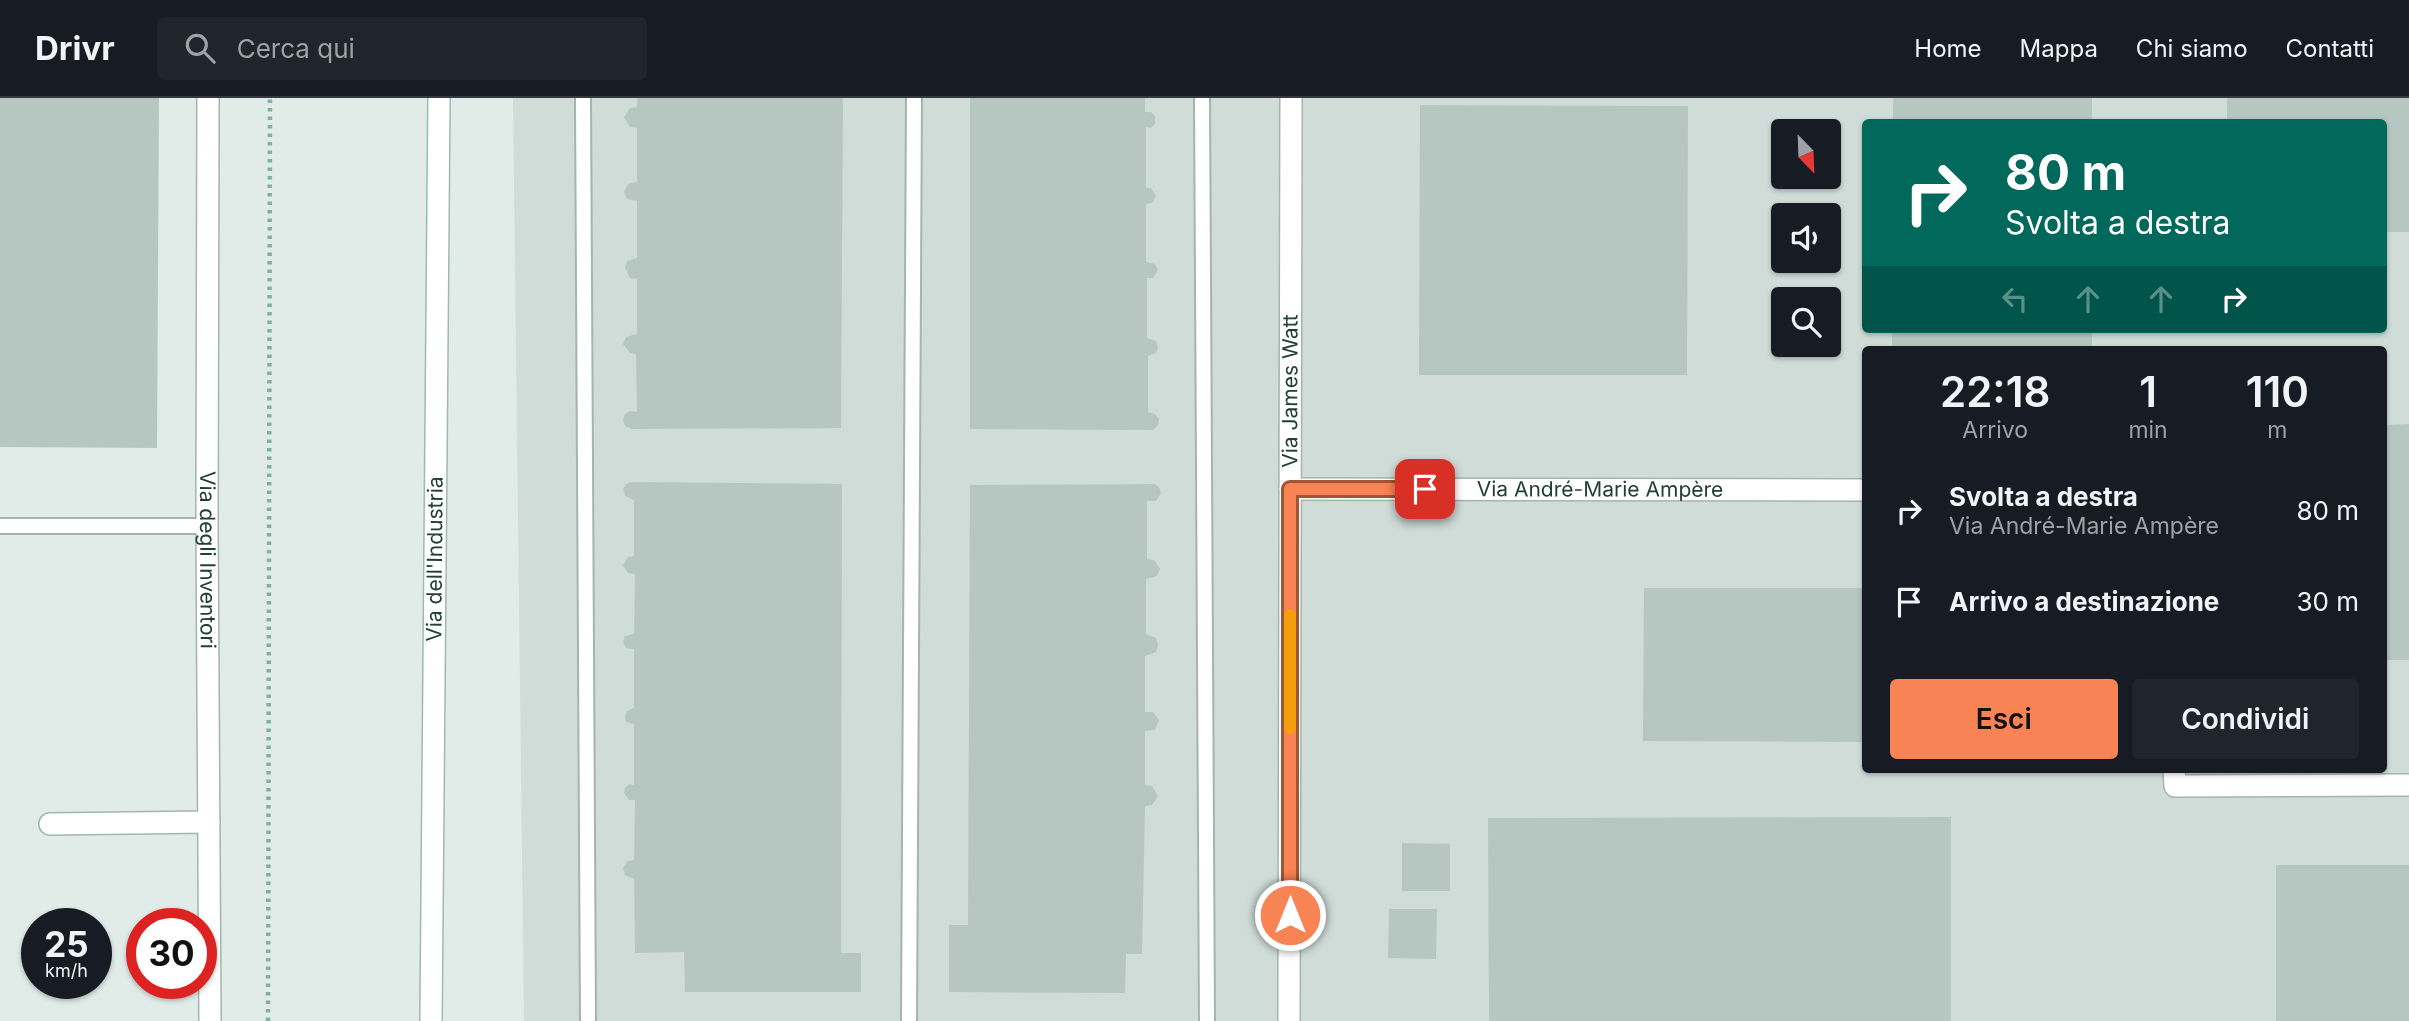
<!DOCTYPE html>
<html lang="it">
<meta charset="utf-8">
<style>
:root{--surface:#171b24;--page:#20242c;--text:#f1f3f6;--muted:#9ea1a6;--line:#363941;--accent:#f88354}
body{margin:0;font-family:Inter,sans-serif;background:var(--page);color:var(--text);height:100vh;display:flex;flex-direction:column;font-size:26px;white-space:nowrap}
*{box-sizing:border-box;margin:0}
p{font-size:23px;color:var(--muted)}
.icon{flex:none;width:38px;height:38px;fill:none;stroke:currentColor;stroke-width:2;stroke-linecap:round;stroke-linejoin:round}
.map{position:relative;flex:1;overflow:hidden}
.drawer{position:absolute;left:1862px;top:248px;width:525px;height:427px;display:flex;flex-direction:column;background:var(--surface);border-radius:7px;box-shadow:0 2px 5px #0004}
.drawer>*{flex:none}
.top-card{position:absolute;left:1862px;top:21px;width:525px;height:214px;border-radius:7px;box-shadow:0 2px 5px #0004;background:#00695c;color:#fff;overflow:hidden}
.needle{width:46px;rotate:157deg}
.buttons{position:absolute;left:1771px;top:21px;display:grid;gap:14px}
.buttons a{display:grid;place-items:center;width:70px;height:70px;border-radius:7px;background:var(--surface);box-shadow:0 2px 5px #0004;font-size:35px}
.speed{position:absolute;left:21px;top:810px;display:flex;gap:14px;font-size:35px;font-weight:700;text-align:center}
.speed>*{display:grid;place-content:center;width:91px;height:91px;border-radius:50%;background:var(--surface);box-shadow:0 2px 5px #0004;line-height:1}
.speed small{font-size:18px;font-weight:400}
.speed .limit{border:10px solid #d22;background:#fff;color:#111}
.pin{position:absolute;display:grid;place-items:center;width:60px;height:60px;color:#fff;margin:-30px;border-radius:14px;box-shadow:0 4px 10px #0006}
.me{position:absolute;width:77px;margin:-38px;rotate:0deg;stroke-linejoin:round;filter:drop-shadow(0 0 5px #0008)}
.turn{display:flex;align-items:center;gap:24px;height:147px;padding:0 28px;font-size:32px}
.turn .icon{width:91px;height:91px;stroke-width:2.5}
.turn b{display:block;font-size:49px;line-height:60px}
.lanes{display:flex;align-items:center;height:66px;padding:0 28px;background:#0003;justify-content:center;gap:35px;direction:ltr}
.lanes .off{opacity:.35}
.eta{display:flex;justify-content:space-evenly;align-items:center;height:119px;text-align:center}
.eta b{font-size:42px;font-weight:600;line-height:49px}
.cta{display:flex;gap:14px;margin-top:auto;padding:14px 28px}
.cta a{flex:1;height:80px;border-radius:7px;background:var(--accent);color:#111;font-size:28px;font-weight:600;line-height:80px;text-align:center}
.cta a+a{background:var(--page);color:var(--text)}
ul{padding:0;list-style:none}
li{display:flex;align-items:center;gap:21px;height:91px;padding:0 28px}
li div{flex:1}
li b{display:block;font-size:26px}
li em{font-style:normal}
header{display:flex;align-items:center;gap:42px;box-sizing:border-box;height:98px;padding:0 35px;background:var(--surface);border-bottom:2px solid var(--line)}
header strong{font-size:33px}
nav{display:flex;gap:38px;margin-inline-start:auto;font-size:24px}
.search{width:490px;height:63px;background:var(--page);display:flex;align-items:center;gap:18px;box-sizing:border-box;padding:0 24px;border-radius:7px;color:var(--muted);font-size:26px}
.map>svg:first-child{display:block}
.built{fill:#cfdcd7;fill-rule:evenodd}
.building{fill:#b6c7c1}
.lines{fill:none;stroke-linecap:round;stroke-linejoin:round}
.lane-casing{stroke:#a4b4af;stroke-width:18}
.street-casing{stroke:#a4b4af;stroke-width:24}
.secondary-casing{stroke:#9fb9b1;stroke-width:24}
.path{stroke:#80b1a4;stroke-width:4.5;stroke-dasharray:3.5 5;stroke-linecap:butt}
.lane{stroke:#fff;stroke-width:14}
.street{stroke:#fff;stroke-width:21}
.secondary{stroke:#fff;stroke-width:21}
.route-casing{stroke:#a15537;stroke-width:18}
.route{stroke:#f88354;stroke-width:12}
.slow{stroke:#f59e0b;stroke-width:12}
.labels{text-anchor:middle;stroke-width:6;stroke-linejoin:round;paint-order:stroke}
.street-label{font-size:21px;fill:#213e37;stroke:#f2f9f6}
</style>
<header>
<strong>Drivr</strong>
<div class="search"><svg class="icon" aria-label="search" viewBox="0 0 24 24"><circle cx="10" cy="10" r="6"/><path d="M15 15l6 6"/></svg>Cerca qui</div>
<nav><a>Home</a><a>Mappa</a><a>Chi siamo</a><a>Contatti</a></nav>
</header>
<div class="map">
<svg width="2409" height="923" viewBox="0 0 2409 923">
<rect width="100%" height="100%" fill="#e1ece8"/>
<path class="built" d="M 513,0 L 2409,0 L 2409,923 L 524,923 ZM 1866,24 L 2384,24 L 2384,231 L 1866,231 ZM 1783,33 L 1829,33 L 1829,79 L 1783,79 ZM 1783,117 L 1829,117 L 1829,163 L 1783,163 ZM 1783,201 L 1829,201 L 1829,247 L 1783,247 ZM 1866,252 L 2384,252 L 2384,672 L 1866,672 Z"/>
<g class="building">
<path d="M 0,0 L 159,0 L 157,350 L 0,349 Z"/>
<path d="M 637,0 L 843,0 L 841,330 L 632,331 L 625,328 L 623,322 L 625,316 L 630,313 L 637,314 L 636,256 L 630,255 L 623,246 L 626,239 L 637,236 L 637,181 L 630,180 L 625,170 L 627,163 L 637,160 L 637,103 L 627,101 L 624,94 L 628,86 L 637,84 L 637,30 L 630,29 L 624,19 L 630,10 L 637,9 Z"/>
<path d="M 970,0 L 1145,0 L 1145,14 L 1151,14 L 1155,18 L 1155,26 L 1151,30 L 1146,29 L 1146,90 L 1151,90 L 1156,98 L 1152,105 L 1146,106 L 1146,164 L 1155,166 L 1158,172 L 1153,180 L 1147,180 L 1147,240 L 1156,243 L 1158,250 L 1156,255 L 1148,258 L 1148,314 L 1155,316 L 1159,321 L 1158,327 L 1153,332 L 970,331 Z"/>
<rect x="1893" y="0" width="199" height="24"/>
<path d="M 2227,0 L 2409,0 L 2409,134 L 2384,134 L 2384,24 L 2227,24 Z"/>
<path d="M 1420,7 L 1688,8 L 1687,277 L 1419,277 Z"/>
<rect x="1892" y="231" width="200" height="21"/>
<path d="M 2409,326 L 2409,562 L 2384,562 L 2384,327 Z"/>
<path d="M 631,384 L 842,386 L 841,855 L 861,855 L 861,894 L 685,894 L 684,854 L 635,855 L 634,781 L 625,777 L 623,770 L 628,763 L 634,762 L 635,702 L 629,702 L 624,695 L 625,690 L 629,686 L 634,687 L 634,626 L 626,624 L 625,618 L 627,613 L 634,610 L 634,551 L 626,550 L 623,544 L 625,538 L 634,536 L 635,476 L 628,475 L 623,467 L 628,459 L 634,458 L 634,402 L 625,398 L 623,391 L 626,386 Z"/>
<path d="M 1154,386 L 1159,389 L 1161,395 L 1156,403 L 1147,403 L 1147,461 L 1154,462 L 1160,471 L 1157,478 L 1146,481 L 1146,536 L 1156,540 L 1158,547 L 1156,554 L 1145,558 L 1145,614 L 1153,614 L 1159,622 L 1155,632 L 1145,633 L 1145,687 L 1152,688 L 1158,698 L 1152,707 L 1145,708 L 1142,856 L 1126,856 L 1125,895 L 949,894 L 949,827 L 968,827 L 970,387 Z"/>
<path d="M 1644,490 L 1866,490 L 1866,644 L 1643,643 Z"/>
<path d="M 1951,719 L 1951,923 L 1489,923 L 1488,720 Z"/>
<path d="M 1402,745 L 1450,746 L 1450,793 L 1402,793 Z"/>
<rect x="2276" y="767" width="133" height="156"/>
<path d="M 1389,811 L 1437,811 L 1436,861 L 1388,860 Z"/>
</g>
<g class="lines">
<defs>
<g id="lane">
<path d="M 583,0 L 588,923"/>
<path d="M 1202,0 L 1207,923"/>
<path d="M 0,428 L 207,428"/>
<path d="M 909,923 L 914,0"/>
</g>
<g id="street">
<path id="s1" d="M 208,0 L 207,428 L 210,923"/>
<path id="s2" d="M 1290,391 L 1866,392"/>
<path d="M 2174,672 L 2175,688 L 2409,687"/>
<path d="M 50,726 L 209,724"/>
<path id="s3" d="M 1289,923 L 1291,0"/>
</g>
<g id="secondary">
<path id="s4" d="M 431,923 L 439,0"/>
</g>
</defs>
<use href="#lane" class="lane-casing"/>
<use href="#street" class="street-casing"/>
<use href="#secondary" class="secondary-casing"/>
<path class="path" d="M 268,923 L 270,0"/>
<use href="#lane" class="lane"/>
<use href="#street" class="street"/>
<use href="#secondary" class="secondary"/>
</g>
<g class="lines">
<defs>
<path id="route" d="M 1290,817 L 1290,391 L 1425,391"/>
</defs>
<use href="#route" class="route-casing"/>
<use href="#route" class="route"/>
<path class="slow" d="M 1290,630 L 1290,517"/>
</g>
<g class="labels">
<g class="street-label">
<text dy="7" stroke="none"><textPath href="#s3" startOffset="630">Via James Watt</textPath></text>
<text dy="7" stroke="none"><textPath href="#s2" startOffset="310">Via André-Marie Ampère</textPath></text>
<text dy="7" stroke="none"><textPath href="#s1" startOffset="462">Via degli Inventori</textPath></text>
<text dy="7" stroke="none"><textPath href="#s4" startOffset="462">Via dell'Industria</textPath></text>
</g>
</g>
</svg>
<div class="buttons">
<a><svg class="needle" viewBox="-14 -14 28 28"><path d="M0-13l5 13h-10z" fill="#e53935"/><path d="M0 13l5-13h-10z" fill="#9ea1a6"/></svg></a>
<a><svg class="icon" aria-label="sound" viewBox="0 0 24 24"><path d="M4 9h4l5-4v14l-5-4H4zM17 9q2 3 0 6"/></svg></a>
<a><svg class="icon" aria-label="search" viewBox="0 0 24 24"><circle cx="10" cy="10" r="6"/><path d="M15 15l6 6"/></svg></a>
</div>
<div class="speed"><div>25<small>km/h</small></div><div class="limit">30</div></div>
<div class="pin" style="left:1425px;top:391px;background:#d93025"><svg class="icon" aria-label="arrive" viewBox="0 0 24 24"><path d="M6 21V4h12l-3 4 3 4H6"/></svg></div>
<svg class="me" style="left:1290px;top:817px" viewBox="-20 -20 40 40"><circle r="17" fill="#f88354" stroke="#fff" stroke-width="3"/><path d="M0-11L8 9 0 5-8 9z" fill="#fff"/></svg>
<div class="top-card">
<div class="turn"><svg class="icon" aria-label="right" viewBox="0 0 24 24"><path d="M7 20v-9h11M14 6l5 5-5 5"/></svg><div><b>80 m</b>Svolta a destra</div></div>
<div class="lanes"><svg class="icon off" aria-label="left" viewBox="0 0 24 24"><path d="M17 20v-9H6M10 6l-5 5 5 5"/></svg><svg class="icon off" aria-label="ahead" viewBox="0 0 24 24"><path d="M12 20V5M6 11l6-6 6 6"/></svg><svg class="icon off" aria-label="ahead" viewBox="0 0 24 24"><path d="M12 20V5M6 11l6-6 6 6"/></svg><svg class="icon" aria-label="right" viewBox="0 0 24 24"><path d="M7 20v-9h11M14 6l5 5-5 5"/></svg></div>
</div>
<section class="drawer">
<div class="eta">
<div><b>22:18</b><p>Arrivo</p></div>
<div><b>1</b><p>min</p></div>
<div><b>110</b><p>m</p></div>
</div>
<ul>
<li><svg class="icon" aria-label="right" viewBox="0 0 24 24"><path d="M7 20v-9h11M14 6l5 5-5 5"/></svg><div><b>Svolta a destra</b><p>Via André-Marie Ampère</p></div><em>80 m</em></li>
<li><svg class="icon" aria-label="arrive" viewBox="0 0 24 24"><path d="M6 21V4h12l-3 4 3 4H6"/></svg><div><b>Arrivo a destinazione</b></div><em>30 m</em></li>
</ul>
<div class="cta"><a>Esci</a><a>Condividi</a></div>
</section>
</div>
